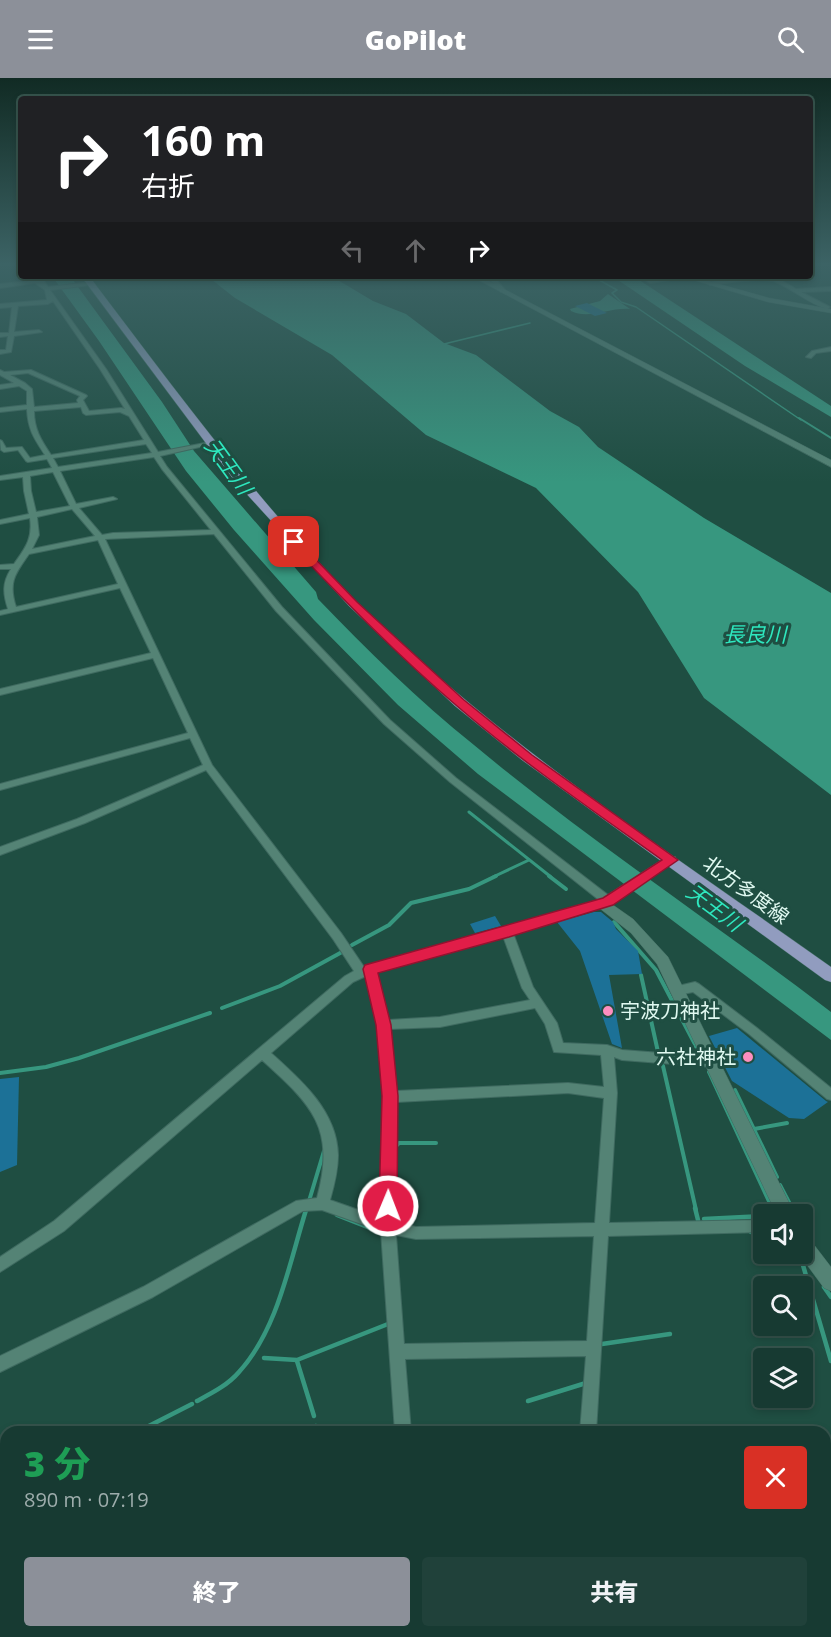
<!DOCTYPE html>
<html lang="ja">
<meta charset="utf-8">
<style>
:root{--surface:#173a32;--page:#20413a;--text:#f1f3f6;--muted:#9eadac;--line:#36544d;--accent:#8c9099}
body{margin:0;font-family:"Open Sans","Noto Sans JP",sans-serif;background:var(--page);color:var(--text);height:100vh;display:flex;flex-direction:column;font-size:22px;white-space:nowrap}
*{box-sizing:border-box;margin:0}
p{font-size:20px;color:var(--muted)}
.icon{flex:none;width:33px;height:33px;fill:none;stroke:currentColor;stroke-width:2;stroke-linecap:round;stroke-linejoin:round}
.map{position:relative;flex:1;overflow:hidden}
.side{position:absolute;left:0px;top:1348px;width:831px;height:212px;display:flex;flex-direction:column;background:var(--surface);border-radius:18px 18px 0 0;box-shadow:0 3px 9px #0003,0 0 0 2px var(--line)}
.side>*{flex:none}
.guide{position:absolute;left:18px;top:18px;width:795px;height:183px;border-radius:6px;box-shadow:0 3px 9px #0003,0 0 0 2px var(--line);background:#202124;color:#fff;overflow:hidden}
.fabs{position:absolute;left:753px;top:1126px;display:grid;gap:12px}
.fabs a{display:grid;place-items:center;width:60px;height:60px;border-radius:6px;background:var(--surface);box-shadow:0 3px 9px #0003,0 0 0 2px var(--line);font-size:30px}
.pin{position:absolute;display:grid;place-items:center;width:51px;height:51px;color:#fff;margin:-26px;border-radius:12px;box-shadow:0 3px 9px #0006}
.me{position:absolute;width:66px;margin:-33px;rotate:1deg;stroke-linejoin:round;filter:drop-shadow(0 0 4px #0008)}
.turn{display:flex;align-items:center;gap:21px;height:126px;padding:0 24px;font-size:27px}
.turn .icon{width:78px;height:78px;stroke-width:2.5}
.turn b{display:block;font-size:42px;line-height:51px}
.lanes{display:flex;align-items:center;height:57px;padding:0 24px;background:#0003;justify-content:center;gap:30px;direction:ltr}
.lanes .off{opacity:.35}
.round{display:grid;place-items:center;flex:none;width:63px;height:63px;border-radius:6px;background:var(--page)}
.summary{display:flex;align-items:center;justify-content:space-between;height:102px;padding:0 24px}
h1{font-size:36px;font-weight:800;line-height:45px;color:#1e9e55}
.action{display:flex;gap:12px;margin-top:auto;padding:12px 24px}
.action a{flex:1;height:69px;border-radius:6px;background:var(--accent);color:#fff;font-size:24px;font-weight:800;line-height:69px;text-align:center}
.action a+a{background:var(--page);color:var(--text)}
header{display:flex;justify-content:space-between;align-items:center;height:78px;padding:0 24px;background:var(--accent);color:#fff;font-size:27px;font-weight:800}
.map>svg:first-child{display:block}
.water{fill:#37977f}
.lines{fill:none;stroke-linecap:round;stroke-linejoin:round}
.stream-far4{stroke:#37977f;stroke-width:1.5}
.stream-far3{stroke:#37977f;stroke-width:2}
.stream-far2{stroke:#37977f;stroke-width:3}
.stream-far1{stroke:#37977f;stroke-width:4}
.stream{stroke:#37977f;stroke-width:4.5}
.building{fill:#1c7197}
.street-casing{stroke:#3f6a60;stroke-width:2}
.secondary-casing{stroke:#3f6a60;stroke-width:1}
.primary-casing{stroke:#3f6a60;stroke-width:1}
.street{fill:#548375;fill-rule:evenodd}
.secondary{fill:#548375;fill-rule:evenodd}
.primary{fill:#919cbf;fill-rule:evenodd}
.route{fill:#e11d48;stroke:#92132f;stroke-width:1.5}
.poi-dot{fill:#fd8ebf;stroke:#1f4e42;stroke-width:2}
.labels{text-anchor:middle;stroke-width:6;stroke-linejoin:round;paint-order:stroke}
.street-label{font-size:20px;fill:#e0f9f1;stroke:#1f4e42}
.poi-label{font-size:20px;fill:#e0f9f1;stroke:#1f4e42;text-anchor:start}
.water-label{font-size:21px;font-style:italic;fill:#2ee8bf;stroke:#1f4e42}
</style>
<header><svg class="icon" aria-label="menu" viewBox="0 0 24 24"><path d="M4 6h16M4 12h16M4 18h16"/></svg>GoPilot<svg class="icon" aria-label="search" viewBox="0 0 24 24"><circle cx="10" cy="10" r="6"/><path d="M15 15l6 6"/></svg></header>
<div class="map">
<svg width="831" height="1559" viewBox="0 0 831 1559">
<rect width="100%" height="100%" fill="#1f4e42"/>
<g class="water">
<path d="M 52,198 L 70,198 L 162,324 L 194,373 L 316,514 L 318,521 C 367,572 418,622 474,667 C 588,762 713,844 831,934 L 831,962 L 478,696 L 398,627 L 314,542 L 234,452 L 186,393 L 99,263 Z"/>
<path d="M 207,198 L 331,198 L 373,223 L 406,236 L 444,265 L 476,277 L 550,333 L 579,349 L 598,369 L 704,440 L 831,515 L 831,717 L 704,620 L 638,514 L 536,410 L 426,357 L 332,277 L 235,220 Z"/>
<path d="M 612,198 L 633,198 L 831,328 L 831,339 L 745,288 Z"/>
<path d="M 608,216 L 630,231 C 610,229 589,242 571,233 L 570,231 L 600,223 Z"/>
</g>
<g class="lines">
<g class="stream-far4">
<path d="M 592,198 L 617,212 L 612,215 L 621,224 L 636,229 L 801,342"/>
<path d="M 444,266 L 530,245"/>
</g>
<path class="stream-far3" d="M 799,340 L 831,360"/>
<g class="stream-far2">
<path d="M 469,734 L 551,799"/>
<path d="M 493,799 L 529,782"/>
</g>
<g class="stream-far1">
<path d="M 549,798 L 566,811"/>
<path d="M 614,844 L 656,892 L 698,972"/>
<path d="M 352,867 L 389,847 L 411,825 L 469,811 L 496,798"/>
<path d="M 641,897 L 658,974"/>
<path d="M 222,930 L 280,908 L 342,874"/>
<path d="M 656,984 L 663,988 L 696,1132"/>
<path d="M 709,994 L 773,1132"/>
<path d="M 0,995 L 46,989 L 79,980 L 210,935"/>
<path d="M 735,1012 L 777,1099"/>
<path d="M 754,1051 L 787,1045"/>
<path d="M 395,1069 L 399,1065 L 436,1065"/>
<path d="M 780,1107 L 793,1132"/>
<path d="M 309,1123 L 324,1073"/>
</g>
<g class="stream">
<path d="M 695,1130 L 698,1142"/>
<path d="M 772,1130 L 773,1137"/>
<path d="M 792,1130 L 796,1137"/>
<path d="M 337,1137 L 380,1154"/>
<path d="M 704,1141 L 764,1138"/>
<path d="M 751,1154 L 764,1154"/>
<path d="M 800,1177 L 831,1283"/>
<path d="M 824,1209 L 831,1219"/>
<path d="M 602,1266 L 670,1256"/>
<path d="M 264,1280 L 297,1282 L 388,1246"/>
<path d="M 297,1283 L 314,1338"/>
<path d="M 197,1323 C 212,1315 228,1307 239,1294 C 278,1251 289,1186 306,1132"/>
<path d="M 528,1323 L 586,1305"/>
<path d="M 316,1348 L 318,1354"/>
<path d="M 137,1354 L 192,1326"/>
<path d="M 825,1397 L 831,1396"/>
<path d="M 0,1426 L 6,1422"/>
<path d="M 825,1441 L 831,1459"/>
<path d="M 137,1554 L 139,1559"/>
<path d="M 447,1554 L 449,1559"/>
<path d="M 741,1554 L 743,1559"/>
</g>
</g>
<g class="building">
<path d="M 587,225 L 607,235 L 595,238 L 575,228 Z"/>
<path d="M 594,834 L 601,834 L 613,844 L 616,851 L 638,873 L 642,896 L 609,897 L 622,970 L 612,966 L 580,873 L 557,844 Z"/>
<path d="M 495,838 L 501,848 L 475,855 L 470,846 Z"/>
<path d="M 737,950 L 826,1023 L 828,1024 L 804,1041 L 789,1040 L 732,1003 L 709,958 Z"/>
<path d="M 19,999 L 17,1087 L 0,1094 L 0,1001 Z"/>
</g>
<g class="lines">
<defs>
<g id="street">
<path d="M 35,198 L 41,198 L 48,209 L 92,204 L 90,207 L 50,212 L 106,291 L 158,374 L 210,364 L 213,366 L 160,378 L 167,389 L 282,529 L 390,642 L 456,700 L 608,817 L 667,779 L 675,779 L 676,782 L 612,826 L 513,855 L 533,909 L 557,945 L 563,965 L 607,967 L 622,972 L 713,979 L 717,980 L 719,984 L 717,988 L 713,989 L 622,982 L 614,979 L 617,1015 L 609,1145 L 764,1142 L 764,1154 L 608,1158 L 596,1354 L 580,1354 L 586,1278 L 405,1281 L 411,1354 L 395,1354 L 381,1153 L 322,1132 L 303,1133 L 153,1219 L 0,1294 L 0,1278 L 143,1209 L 296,1123 L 317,1120 C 336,1050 312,1027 262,982 L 64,1153 L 0,1194 L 0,1179 L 54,1143 L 345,898 L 354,893 L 333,861 L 206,692 L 85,745 L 0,777 L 0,769 L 77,741 L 203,687 L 190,660 L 0,712 L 0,706 L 188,655 L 153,580 L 0,617 L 0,611 L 151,575 L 120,510 L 0,537 L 0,533 L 8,531 C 3,516 2,505 11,491 L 0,491 L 0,487 L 14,486 C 25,470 33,461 30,440 L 0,446 L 0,442 L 29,436 L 24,413 L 23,399 L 0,402 L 0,398 L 52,390 L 47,381 L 28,384 L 26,383 L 18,372 L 4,374 L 1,372 L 0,362 L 2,363 L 6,370 L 22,369 L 30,380 L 45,377 C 34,360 28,352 27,331 L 0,334 L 0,330 L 27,327 L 27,313 L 19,308 L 0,311 L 0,307 L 14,305 L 0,297 L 0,292 L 4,294 L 31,292 L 86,317 L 87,318 L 83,322 L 89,333 L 121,330 L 125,331 L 100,291 L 53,223 L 48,226 L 18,228 L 14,254 L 39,252 L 42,254 L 14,258 L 11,274 L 0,276 L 0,272 L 6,272 L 8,258 L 0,259 L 0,255 L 9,255 L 12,229 L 0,230 L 0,226 L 47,222 L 45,212 L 35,205 L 0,210 L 0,206 L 38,202 ZM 28,295 L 80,318 L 77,322 L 78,325 L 34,329 L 32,311 L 25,305 L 10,297 ZM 81,329 L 83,335 L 86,337 L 120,334 L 129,338 L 144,362 L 51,377 C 41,362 34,351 34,333 ZM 146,366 L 152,375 L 58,389 L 53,380 ZM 154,379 L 162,391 L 211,452 L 113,455 L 102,457 L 79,430 L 117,421 L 113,419 L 76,426 L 60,393 ZM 53,394 L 70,428 L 36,434 L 31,413 L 30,398 ZM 72,431 L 95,458 L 32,471 L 39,457 L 37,439 ZM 214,456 L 276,533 L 384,646 L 450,704 L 599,822 L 364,889 L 341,855 L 212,687 L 105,461 ZM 98,462 L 118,506 L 16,529 C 8,504 15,496 29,476 ZM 503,858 L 522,910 L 530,922 L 440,939 L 388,942 L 376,894 ZM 366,898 L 377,947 L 384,1019 L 381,1140 L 330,1122 C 334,1108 338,1092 338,1077 C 337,1033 301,1002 271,975 L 353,904 ZM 535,930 L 545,946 L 554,974 L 601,977 L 604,1009 L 568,1005 L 396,1013 L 389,951 L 440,949 ZM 568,1015 L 604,1020 L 595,1145 L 416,1149 L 395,1144 L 396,1024 ZM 396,1157 L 416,1161 L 594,1158 L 587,1263 L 404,1266 Z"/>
<path d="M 487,198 L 493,198 L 505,212 L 505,214 L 501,214 Z"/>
<path d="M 639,198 C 645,198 649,201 654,201 C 665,201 678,197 689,199 L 650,205 Z"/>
<path d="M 767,198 L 774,198 L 796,211 L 831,209 L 831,213 L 801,214 L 830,229 L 827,231 C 808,225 794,212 776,204 C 765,199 724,205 710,207 L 707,205 L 732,200 L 769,200 Z"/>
<path d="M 831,269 L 831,273 L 816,275 L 811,280 L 806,279 L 812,273 Z"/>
<path d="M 695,904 L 699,906 L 757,950 L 831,1010 L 831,1022 L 827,1021 L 749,956 L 693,914 L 678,917 L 674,915 L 672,912 L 674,909 Z"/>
<rect x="825" y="1399" width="6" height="16"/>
<path d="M 195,1554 L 219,1554 L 217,1559 L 193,1559 Z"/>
<rect x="586" y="1554" width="18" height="5"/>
</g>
<g id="secondary">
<path d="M 471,198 L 479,198 L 831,382 L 831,389 Z"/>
<path d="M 680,198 L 690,198 L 769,220 L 831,231 L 831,235 L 768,224 Z"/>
<path d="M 603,820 L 633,841 L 668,879 L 795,1137 L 777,1137 L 657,886 L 631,855 L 598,829 L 596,825 L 598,821 Z"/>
<path d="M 802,1157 L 808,1159 L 831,1189 L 831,1213 L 824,1210 L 799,1176 L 802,1176 Z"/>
</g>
<path id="primary" d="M 81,198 L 89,198 C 175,311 255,422 356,523 C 498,664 668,773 831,889 L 831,904 L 825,902 L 522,682 L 455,628 L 349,528 L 232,400 Z"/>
</defs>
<use href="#street" class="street-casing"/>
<use href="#secondary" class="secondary-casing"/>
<use href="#primary" class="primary-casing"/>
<use href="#street" class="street"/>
<use href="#secondary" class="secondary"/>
<use href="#primary" class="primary"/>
</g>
<linearGradient id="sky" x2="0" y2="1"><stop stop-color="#112b24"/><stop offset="0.46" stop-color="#3c6365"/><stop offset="1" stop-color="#3c6365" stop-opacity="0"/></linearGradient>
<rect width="831" height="404" fill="url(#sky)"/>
<path class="route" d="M 290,462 L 297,462 L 357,524 L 464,622 L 532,677 L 678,782 L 613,827 L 509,859 L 378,895 L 391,947 L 398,1018 L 397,1128 L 394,1133 L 388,1136 L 382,1133 L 379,1128 L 382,1018 L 376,947 L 363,891 L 365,887 L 603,820 L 662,782 C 592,732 522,684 457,628 C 398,578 344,522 290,466 Z"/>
<g class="poi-dot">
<circle cx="608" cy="933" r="6"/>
<circle cx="748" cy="979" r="6"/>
</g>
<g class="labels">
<g class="street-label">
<text transform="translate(746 812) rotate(36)" y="7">北方多度線</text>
</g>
<g class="poi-label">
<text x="620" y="940">宇波刀神社</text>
<text x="736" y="986" text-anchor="end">六社神社</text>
</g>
<g class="water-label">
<text transform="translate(228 389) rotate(54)" y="7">天王川</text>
<text x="755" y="564">長良川</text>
<text transform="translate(714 830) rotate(37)" y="7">天王川</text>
</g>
</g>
</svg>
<div class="fabs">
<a><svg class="icon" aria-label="sound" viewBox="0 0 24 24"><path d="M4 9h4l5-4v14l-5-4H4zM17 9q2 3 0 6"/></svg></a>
<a><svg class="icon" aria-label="search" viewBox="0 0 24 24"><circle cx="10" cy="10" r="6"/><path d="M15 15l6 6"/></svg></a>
<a><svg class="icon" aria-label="layers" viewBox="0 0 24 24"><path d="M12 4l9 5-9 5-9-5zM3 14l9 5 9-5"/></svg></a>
</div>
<div class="pin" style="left:294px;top:464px;background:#d93025"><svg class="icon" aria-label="arrive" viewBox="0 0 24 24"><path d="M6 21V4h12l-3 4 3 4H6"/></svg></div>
<svg class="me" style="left:388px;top:1128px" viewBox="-20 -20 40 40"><circle r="17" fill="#e11d48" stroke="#fff" stroke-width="3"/><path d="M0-11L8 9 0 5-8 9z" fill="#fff"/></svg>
<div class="guide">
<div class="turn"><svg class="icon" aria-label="right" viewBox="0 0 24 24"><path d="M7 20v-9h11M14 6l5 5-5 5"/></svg><div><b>160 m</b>右折</div></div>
<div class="lanes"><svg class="icon off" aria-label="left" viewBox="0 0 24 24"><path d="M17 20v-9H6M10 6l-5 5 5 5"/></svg><svg class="icon off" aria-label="ahead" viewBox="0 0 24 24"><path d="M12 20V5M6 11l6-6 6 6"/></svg><svg class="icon" aria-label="right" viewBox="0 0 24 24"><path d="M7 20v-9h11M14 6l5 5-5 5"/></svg></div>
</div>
<section class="side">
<div class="summary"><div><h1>3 分</h1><p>890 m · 07:19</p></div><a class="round" style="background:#d93025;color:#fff"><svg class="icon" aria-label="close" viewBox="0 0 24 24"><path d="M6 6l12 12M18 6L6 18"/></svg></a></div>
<div class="action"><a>終了</a><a>共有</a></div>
</section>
</div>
